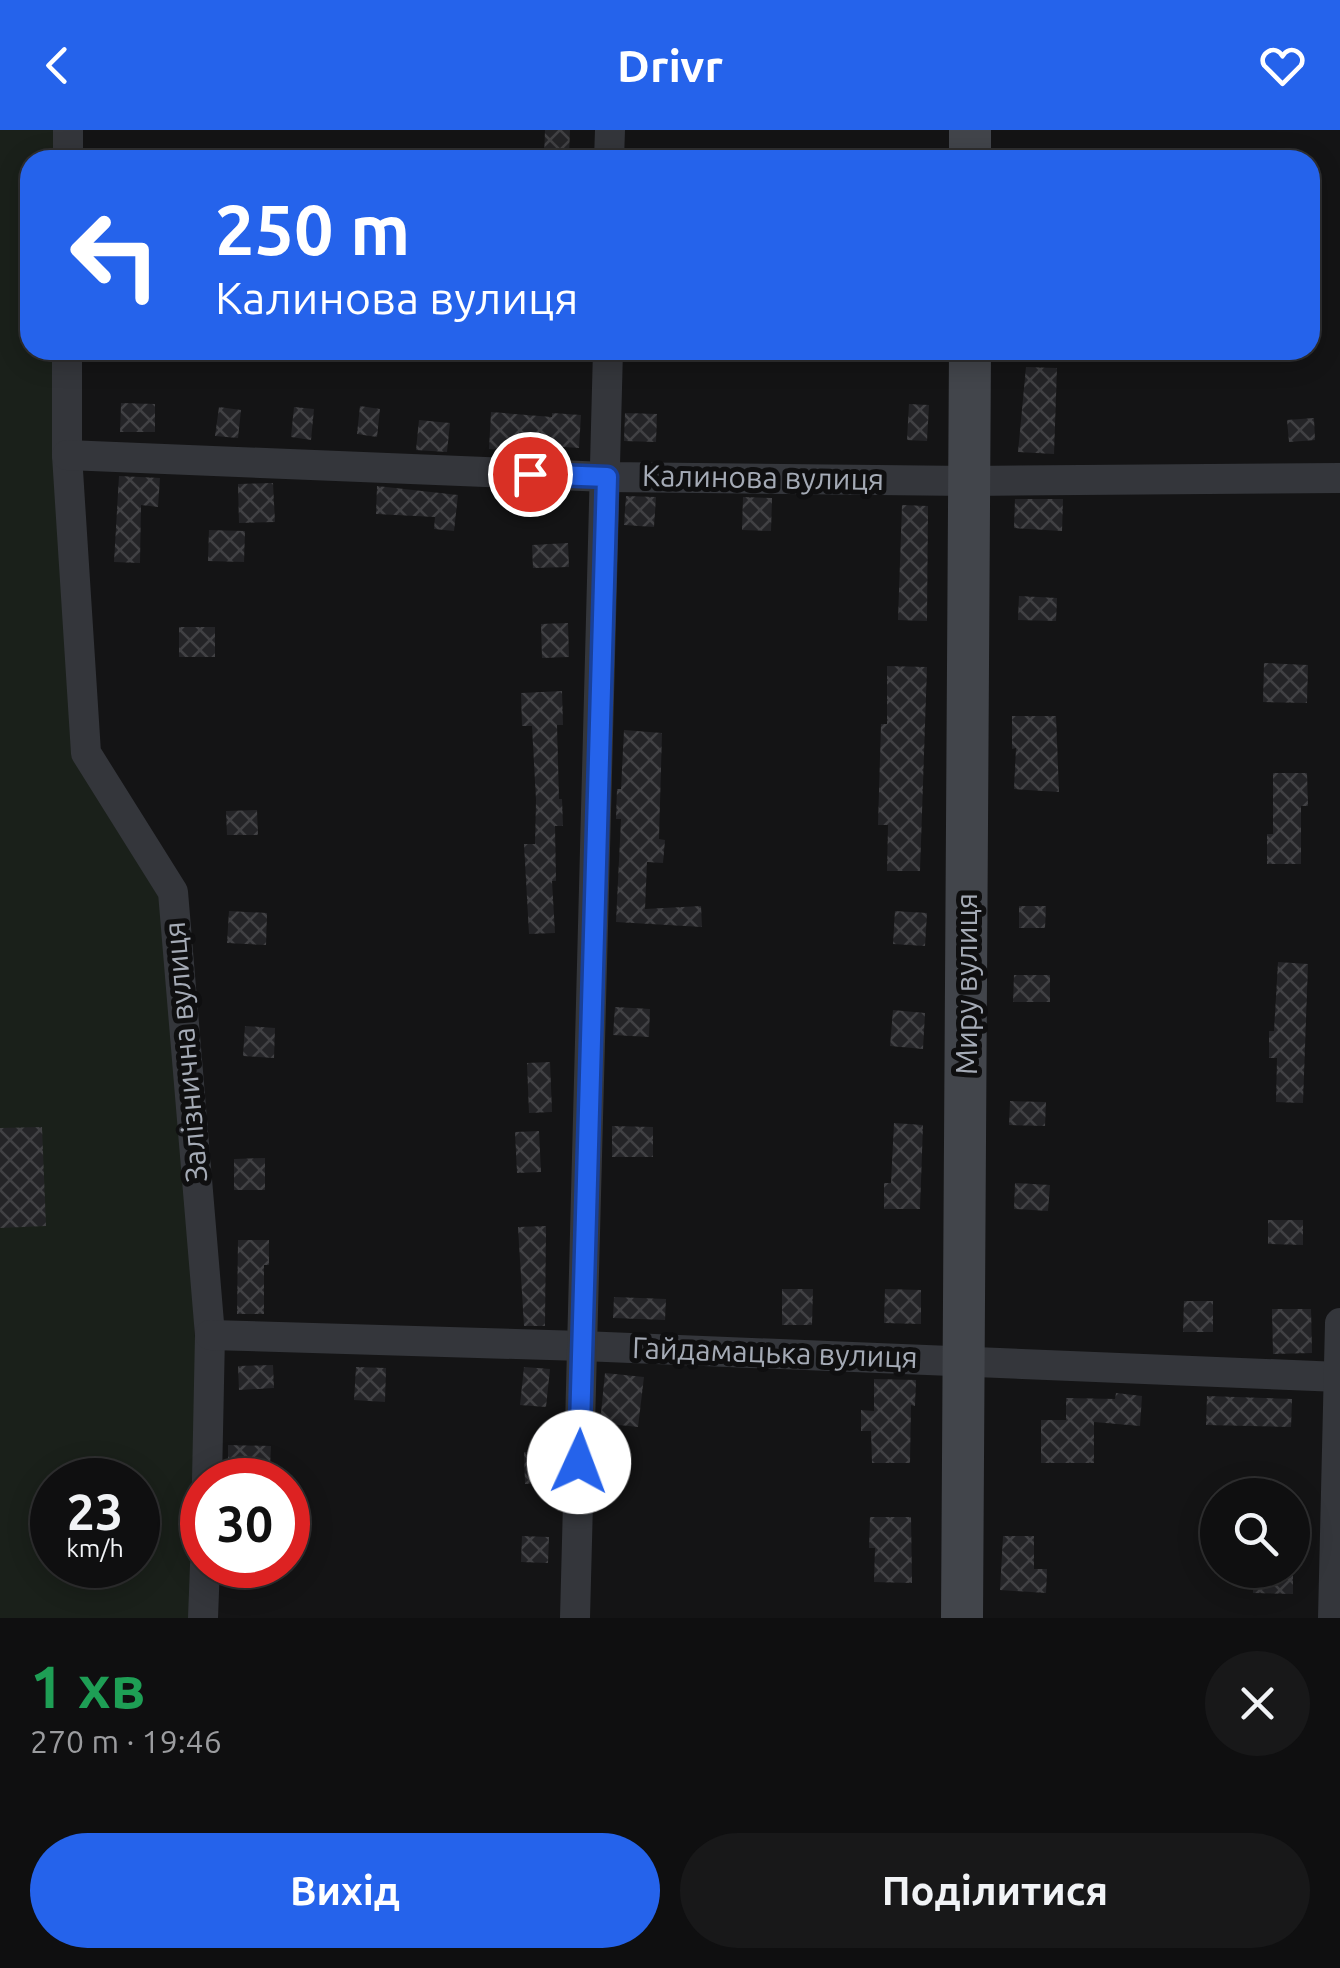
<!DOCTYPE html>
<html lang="uk">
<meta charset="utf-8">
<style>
:root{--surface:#0f0f10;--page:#181819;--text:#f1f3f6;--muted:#9b9c9f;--line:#2f2f30;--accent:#2563eb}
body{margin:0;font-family:Ubuntu,sans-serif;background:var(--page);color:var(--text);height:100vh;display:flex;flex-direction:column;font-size:38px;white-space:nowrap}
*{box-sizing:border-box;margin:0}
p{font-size:32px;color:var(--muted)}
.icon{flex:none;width:55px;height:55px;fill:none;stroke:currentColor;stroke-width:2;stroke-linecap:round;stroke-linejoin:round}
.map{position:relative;height:1488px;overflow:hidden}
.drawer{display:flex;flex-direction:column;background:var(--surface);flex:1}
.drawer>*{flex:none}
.hud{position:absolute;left:20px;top:20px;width:1300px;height:210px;border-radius:30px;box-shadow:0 5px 25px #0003,0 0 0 2px var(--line);background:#2563eb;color:#fff;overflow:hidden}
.tools{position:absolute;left:1200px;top:1348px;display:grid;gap:20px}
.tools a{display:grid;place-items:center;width:110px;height:110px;border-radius:50%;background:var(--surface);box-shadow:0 5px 25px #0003,0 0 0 2px var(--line);font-size:50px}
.speed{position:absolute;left:30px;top:1328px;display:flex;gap:20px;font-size:50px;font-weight:700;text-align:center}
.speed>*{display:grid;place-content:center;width:130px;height:130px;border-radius:50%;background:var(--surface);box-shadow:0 5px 25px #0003,0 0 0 2px var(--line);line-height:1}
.speed small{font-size:25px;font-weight:400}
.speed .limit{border:15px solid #d22;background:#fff;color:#111}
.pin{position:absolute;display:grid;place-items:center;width:85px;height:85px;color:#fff;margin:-42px;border:5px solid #fff;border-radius:50%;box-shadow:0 2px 10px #0007}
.me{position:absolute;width:110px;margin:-55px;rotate:2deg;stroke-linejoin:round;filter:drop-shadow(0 0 8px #0008)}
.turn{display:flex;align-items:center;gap:35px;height:210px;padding:0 30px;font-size:45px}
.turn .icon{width:130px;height:130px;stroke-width:2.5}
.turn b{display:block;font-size:70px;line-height:85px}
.round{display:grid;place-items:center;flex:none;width:105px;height:105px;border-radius:52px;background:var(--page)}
.summary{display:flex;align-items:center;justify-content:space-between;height:170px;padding:0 30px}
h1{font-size:60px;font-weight:700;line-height:75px;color:#1e9e55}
.primary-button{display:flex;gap:20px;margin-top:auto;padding:20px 30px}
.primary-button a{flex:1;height:115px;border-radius:60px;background:var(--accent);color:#fff;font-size:40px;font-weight:700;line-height:115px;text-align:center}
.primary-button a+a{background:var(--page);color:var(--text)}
header{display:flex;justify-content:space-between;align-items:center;height:130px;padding:0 30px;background:var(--accent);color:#fff;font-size:45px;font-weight:700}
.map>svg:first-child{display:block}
.green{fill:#1a201a;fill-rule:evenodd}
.building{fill:url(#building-cross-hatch)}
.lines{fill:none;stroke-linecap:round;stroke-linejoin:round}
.minor{stroke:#34363b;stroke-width:30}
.secondary{stroke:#42454b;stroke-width:42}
.route-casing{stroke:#184099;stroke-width:25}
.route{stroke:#2563eb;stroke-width:18}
.labels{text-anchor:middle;stroke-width:10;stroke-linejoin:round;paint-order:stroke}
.street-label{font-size:30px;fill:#a5abb6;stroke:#0f0f10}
</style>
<header><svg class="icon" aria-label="back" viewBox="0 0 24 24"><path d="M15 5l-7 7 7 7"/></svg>Drivr<svg class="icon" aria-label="heart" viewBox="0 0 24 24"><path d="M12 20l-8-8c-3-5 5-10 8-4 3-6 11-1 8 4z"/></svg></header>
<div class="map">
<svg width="1340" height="1488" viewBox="0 0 1340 1488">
<defs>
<pattern id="building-cross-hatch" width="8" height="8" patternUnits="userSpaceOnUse" patternTransform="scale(2.5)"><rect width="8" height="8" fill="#242427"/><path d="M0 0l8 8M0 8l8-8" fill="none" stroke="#414144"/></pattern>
</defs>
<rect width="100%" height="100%" fill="#141415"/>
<path class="green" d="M 0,0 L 74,0 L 74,30 L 30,30 L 30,220 L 69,220 L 86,623 L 173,762 L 202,1350 L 203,1488 L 0,1488 ZM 52,1350 L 138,1350 L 138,1435 L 52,1435 Z"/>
<g class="building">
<path d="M 545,0 L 570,0 L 569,28 L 544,27 Z"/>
<path d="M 1026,237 L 1057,238 L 1054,324 L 1018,322 Z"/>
<path d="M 121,273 L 155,274 L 155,302 L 120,302 Z"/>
<path d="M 909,274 L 929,275 L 927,311 L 907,310 Z"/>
<path d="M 360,276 L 380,279 L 377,307 L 357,304 Z"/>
<path d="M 219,277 L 241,280 L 238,308 L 215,306 Z"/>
<path d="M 294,277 L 314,279 L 311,310 L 291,307 Z"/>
<path d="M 491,282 L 552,287 L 552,283 L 581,285 L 579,318 L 517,314 L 516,321 L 489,319 Z"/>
<path d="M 625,283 L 657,284 L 656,312 L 624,311 Z"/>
<path d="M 1314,288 L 1315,310 L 1289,312 L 1287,290 Z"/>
<path d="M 419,290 L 450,293 L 447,322 L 416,320 Z"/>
<path d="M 119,346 L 160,348 L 158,377 L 141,375 L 140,433 L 114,432 Z"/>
<path d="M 273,353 L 275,392 L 239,393 L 238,354 Z"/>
<path d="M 377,356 L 458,365 L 454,401 L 434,399 L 435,387 L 376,384 Z"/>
<path d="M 626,366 L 656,367 L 654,397 L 624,395 Z"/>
<path d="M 743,367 L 772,368 L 771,401 L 742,400 Z"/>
<path d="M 1015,369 L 1063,369 L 1062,401 L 1014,398 Z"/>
<path d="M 902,375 L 928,376 L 927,491 L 898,490 Z"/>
<path d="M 209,400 L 245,401 L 244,432 L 208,431 Z"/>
<path d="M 568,413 L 569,437 L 533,438 L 532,415 Z"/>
<path d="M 1019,466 L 1057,468 L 1056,491 L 1018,490 Z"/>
<path d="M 568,493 L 569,527 L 542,528 L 541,494 Z"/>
<rect x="179" y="497" width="36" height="30"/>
<path d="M 1264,533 L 1308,535 L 1307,573 L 1263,572 Z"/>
<path d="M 887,536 L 927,537 L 920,741 L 887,741 L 888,695 L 878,695 L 881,594 L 887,594 Z"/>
<path d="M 562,561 L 563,595 L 557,595 L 559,669 L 562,669 L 563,696 L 555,696 L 556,751 L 552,751 L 555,803 L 529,804 L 524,714 L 535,714 L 536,670 L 532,596 L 522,596 L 521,563 Z"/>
<path d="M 1012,586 L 1056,586 L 1059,662 L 1014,659 L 1016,618 L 1012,619 Z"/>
<path d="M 624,600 L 662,603 L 659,709 L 665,710 L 663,733 L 647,732 L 645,779 L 701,776 L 702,797 L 616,792 L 621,689 L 616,689 L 617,659 L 621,659 Z"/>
<path d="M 1273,643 L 1307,643 L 1308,676 L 1301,676 L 1301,734 L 1267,734 L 1267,704 L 1273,704 Z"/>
<path d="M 257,680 L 258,705 L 227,705 L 226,681 Z"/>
<path d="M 1019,776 L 1046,776 L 1045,798 L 1019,798 Z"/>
<path d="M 229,781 L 267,783 L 266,815 L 227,813 Z"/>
<path d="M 895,781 L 927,783 L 925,816 L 893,814 Z"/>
<path d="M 1278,832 L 1308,834 L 1303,973 L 1276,972 L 1277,928 L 1269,928 L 1269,901 L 1274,901 Z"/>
<path d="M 1014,845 L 1050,845 L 1050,872 L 1013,872 Z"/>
<path d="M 615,877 L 650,879 L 649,907 L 613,905 Z"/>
<path d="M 893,880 L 925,883 L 923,919 L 890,916 Z"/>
<path d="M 245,896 L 275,898 L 274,928 L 243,926 Z"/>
<path d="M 550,932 L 552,982 L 529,983 L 527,933 Z"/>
<path d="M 1010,971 L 1046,972 L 1045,996 L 1009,995 Z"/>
<path d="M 894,993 L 923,995 L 920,1079 L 884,1079 L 884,1053 L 891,1053 Z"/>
<path d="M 612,996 L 653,997 L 653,1027 L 612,1027 Z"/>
<path d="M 42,997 L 46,1096 L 0,1098 L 0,998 Z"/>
<path d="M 539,1001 L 541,1042 L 517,1043 L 515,1002 Z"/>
<path d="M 265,1028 L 265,1060 L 234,1060 L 234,1029 Z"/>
<path d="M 1015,1053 L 1050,1055 L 1048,1081 L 1014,1079 Z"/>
<path d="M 1268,1090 L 1303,1090 L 1303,1115 L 1268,1114 Z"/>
<path d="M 546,1096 L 545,1196 L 524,1196 L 518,1097 Z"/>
<path d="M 238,1110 L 269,1110 L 269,1135 L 264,1135 L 264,1184 L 237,1184 Z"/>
<path d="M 782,1159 L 813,1159 L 812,1195 L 782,1195 Z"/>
<path d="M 885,1159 L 921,1160 L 921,1194 L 884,1193 Z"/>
<path d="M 614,1167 L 666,1169 L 665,1190 L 613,1188 Z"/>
<path d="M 1184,1171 L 1213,1171 L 1213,1202 L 1183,1202 Z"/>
<path d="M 1272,1179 L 1311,1179 L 1312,1223 L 1273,1224 Z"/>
<path d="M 273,1235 L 274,1258 L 239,1260 L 238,1236 Z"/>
<path d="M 356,1237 L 386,1238 L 385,1272 L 354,1270 Z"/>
<path d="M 524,1237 L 550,1239 L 546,1277 L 520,1275 Z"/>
<path d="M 605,1243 L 644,1247 L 638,1297 L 600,1293 Z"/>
<path d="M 874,1249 L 916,1250 L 915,1276 L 911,1275 L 910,1333 L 872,1333 L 871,1301 L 861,1301 L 861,1280 L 874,1281 Z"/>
<path d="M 1116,1263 L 1142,1266 L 1140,1296 L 1094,1292 L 1094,1333 L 1041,1333 L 1041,1290 L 1066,1290 L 1066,1268 L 1115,1269 Z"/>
<path d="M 1207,1266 L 1292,1269 L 1291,1297 L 1206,1295 Z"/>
<path d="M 228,1315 L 271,1316 L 270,1337 L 228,1336 Z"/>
<path d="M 524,1322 L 551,1322 L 551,1354 L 525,1354 Z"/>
<path d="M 870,1387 L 911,1387 L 912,1453 L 874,1452 L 875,1418 L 869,1418 Z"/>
<path d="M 522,1406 L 549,1407 L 548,1433 L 521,1432 Z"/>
<path d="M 1003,1406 L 1034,1406 L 1034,1439 L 1047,1439 L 1046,1463 L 1000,1460 Z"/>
<path d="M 1253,1440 L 1293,1440 L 1293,1464 L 1253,1463 Z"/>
</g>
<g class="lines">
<g class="minor">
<path d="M 68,30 L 68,0"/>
<path d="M 609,30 L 610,0"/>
<path d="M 67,220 L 67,325 L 86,623 L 173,762 L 210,1205 L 207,1350"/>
<path d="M 67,325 L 607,347 L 969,351 L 1340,348"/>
<path d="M 210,1205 L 582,1216 L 1340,1247"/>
<path d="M 203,1488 L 205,1435"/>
<path d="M 575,1488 L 608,220"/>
<path d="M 1333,1488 L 1340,1193"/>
</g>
<g class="secondary">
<path d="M 970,30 L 970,0"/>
<path d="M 962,1488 L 970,220"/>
</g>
</g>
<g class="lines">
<defs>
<path id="route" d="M 530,344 L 607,347 L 579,1332"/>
</defs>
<use href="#route" class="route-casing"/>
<use href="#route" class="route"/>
</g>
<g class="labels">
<g class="street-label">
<text transform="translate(763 348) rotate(1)" y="10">Калинова вулиця</text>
<text transform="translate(967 854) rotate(-90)" y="10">Миру вулиця</text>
<text transform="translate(186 922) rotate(-95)" y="10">Залізнична вулиця</text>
<text transform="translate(775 1223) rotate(2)" y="10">Гайдамацька вулиця</text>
</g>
</g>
</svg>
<div class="tools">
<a><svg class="icon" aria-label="search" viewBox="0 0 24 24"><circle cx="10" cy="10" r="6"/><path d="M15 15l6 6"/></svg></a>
</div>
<div class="speed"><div>23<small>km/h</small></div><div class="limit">30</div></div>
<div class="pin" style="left:530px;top:344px;background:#d93025"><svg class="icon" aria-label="arrive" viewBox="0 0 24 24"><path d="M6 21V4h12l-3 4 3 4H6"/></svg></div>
<svg class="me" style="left:579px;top:1332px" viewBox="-20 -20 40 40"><circle r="19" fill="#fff"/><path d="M0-13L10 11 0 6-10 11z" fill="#2563eb"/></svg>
<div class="hud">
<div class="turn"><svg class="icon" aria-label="left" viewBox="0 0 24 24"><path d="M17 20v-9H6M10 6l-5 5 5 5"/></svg><div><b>250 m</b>Калинова вулиця</div></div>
</div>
</div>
<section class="drawer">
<div class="summary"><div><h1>1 хв</h1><p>270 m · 19:46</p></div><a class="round"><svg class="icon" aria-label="close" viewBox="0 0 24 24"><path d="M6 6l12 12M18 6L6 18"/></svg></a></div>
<div class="primary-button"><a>Вихід</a><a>Поділитися</a></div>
</section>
